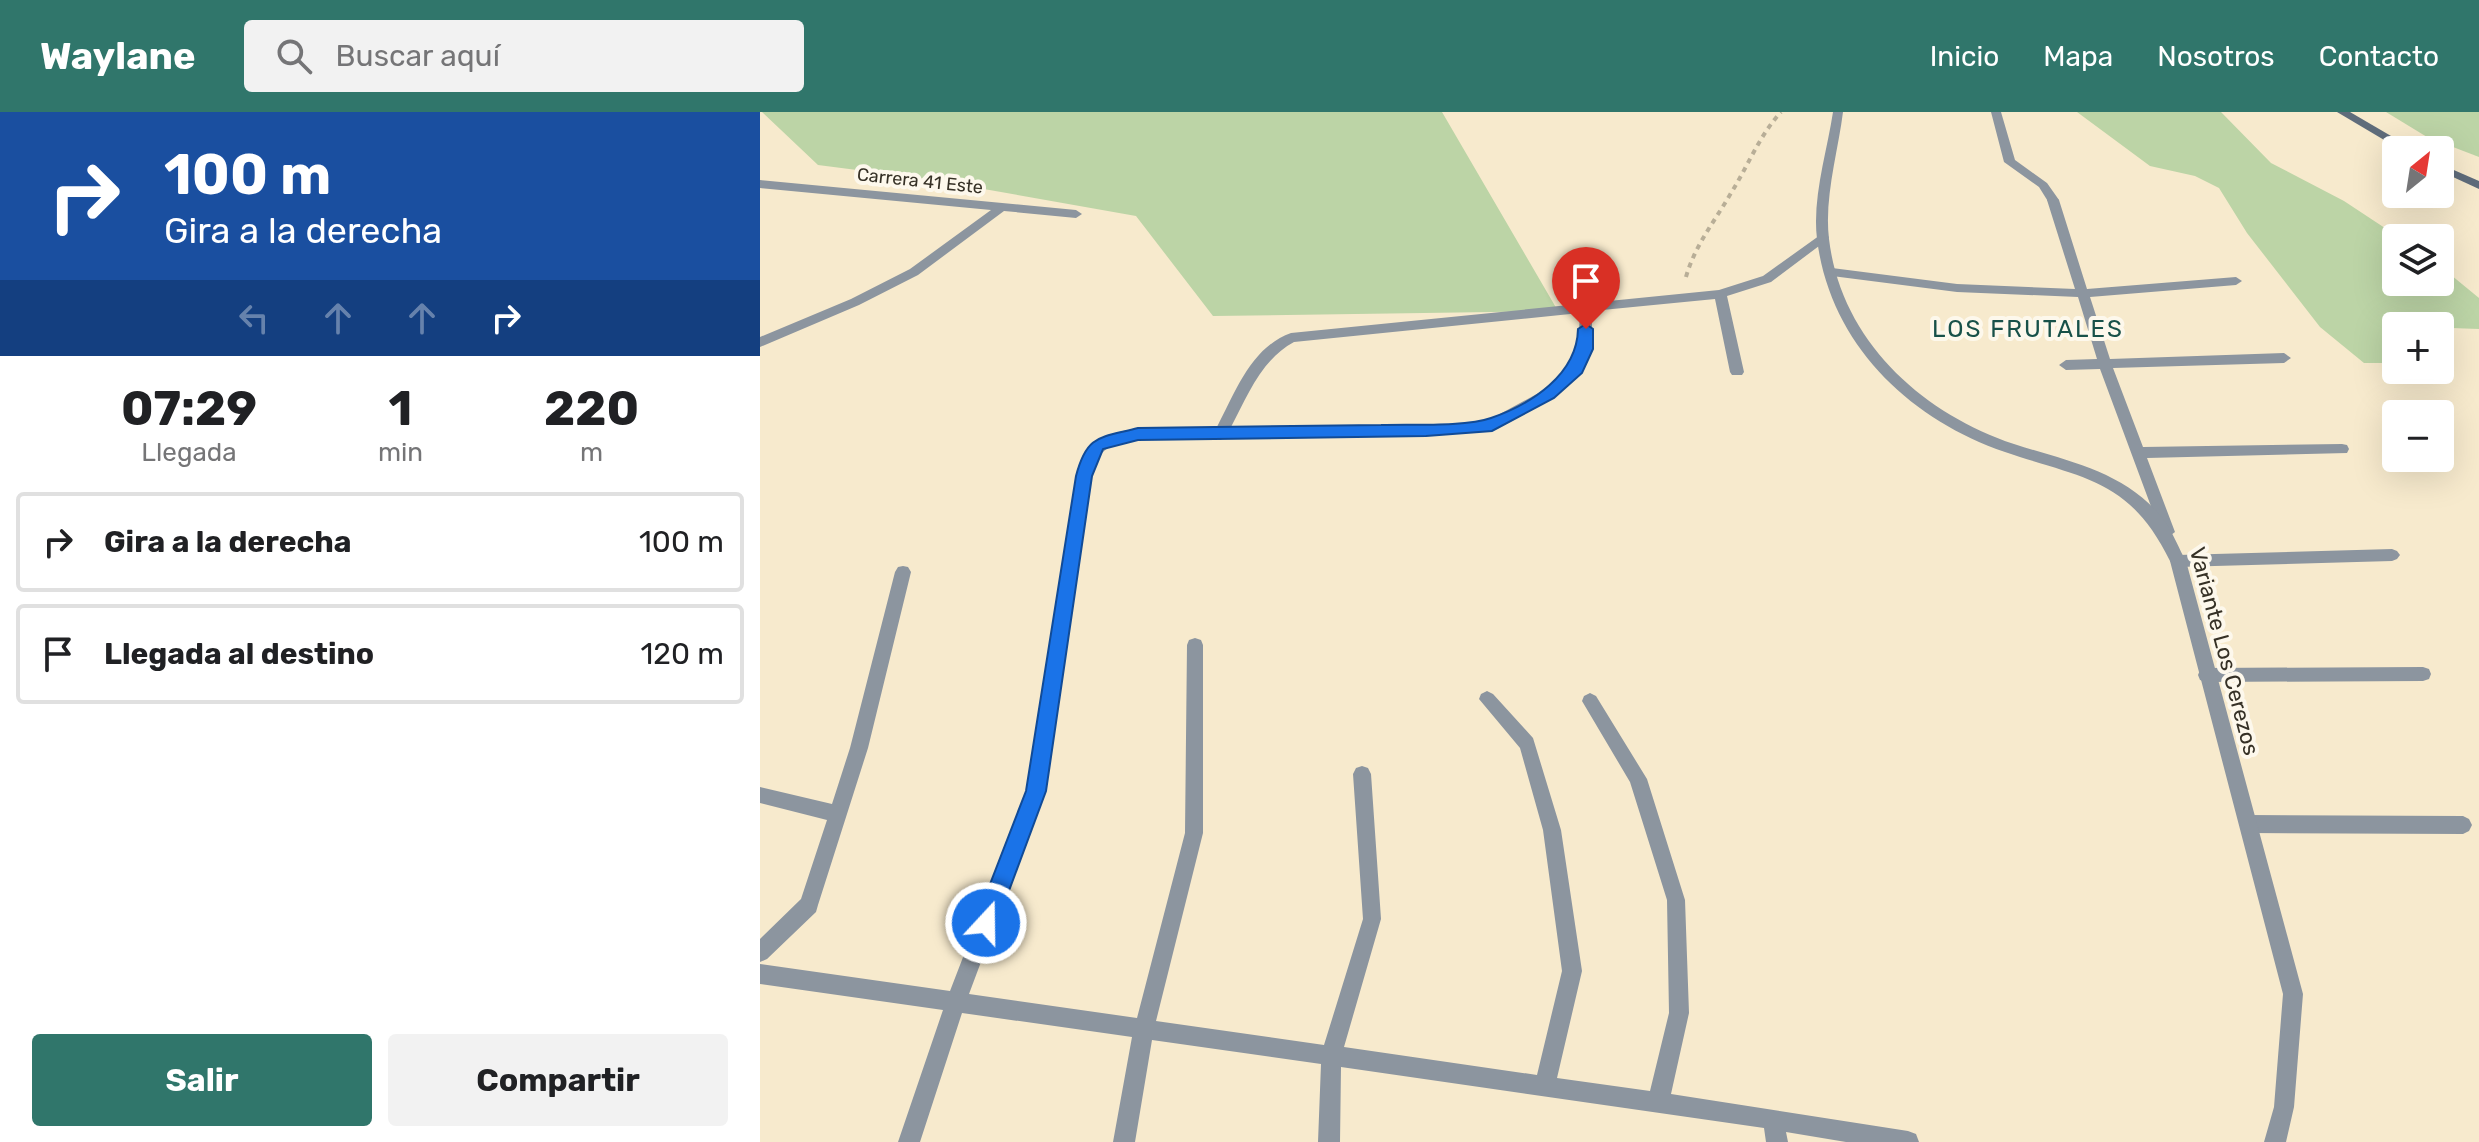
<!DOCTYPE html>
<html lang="es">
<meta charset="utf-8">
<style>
:root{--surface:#fff;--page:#f2f2f2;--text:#202124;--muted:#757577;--line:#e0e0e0;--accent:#30766b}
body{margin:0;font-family:Rubik,sans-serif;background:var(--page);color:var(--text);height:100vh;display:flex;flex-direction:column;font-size:30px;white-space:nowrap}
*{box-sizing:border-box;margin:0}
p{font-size:26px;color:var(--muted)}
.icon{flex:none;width:44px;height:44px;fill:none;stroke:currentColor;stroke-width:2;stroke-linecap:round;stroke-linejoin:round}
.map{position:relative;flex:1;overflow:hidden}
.panel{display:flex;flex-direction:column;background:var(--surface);width:760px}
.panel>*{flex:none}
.hud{background:#1a4fa0;color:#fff;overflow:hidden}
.needle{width:52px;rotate:30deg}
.tools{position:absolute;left:1622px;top:24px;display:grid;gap:16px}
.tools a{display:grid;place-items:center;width:72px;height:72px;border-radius:8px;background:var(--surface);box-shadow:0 8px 32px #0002;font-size:40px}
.pin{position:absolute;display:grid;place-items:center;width:68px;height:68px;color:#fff;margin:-82px -34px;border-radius:50% 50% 50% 0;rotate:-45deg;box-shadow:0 0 8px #0007}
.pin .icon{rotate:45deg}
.me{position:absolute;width:88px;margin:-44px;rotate:21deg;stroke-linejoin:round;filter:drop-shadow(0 0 6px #0008)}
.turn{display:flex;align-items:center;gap:28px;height:168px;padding:0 32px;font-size:36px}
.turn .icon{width:104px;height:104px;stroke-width:2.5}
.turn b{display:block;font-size:56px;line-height:68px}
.lanes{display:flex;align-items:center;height:76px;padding:0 32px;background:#0003;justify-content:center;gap:40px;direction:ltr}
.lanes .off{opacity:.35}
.eta{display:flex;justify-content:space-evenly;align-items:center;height:136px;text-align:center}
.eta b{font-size:48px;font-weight:700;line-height:56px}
.primary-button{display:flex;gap:16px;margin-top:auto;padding:16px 32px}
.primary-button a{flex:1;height:92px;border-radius:8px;background:var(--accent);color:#fff;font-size:32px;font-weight:700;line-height:92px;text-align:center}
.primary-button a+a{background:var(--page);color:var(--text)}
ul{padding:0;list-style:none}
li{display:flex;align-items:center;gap:24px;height:100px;margin:0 16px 12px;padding:0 16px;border:4px solid var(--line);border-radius:8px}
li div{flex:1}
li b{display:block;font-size:30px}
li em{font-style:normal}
header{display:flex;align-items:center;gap:48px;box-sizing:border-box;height:112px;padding:0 40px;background:var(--accent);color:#fff}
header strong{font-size:38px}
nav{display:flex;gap:44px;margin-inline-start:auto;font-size:28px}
.search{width:560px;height:72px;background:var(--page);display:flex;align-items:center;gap:20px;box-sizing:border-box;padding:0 28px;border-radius:8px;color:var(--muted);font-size:30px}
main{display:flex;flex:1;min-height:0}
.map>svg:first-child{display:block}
.green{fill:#bcd4a6}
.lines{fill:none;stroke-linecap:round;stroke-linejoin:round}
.path{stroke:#b8ae97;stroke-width:4;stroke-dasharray:5 5;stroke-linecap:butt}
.service{fill:#8c959f;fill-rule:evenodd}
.minor{fill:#8c959f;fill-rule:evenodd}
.tertiary{fill:#8c959f;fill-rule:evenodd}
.secondary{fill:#5f6c7b;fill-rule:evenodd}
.route{fill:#1a73e8;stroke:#114b97;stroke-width:2}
.labels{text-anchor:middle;stroke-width:8;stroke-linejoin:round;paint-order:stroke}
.far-street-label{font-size:18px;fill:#363126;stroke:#fdf8ec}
.street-label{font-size:22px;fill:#363126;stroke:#fdf8ec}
.neighbourhood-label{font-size:24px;letter-spacing:2px;fill:#185149;stroke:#fdf8ec}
</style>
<header>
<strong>Waylane</strong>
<div class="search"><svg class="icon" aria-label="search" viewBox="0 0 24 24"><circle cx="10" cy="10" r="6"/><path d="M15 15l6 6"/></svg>Buscar aquí</div>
<nav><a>Inicio</a><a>Mapa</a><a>Nosotros</a><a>Contacto</a></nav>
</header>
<main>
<section class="panel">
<div class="hud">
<div class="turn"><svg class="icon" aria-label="right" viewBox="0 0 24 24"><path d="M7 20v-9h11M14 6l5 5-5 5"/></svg><div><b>100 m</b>Gira a la derecha</div></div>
<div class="lanes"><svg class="icon off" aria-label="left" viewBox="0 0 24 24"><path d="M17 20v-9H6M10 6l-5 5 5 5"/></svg><svg class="icon off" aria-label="ahead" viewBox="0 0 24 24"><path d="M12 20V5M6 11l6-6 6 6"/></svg><svg class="icon off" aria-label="ahead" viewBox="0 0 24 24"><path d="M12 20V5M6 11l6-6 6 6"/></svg><svg class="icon" aria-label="right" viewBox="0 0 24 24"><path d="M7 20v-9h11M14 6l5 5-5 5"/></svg></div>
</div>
<div class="eta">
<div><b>07:29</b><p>Llegada</p></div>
<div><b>1</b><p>min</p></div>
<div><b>220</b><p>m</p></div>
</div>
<ul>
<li><svg class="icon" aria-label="right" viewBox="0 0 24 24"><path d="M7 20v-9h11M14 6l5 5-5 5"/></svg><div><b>Gira a la derecha</b></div><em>100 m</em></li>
<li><svg class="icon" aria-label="arrive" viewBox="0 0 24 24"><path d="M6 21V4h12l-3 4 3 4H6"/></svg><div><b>Llegada al destino</b></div><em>120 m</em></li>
</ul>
<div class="primary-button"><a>Salir</a><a>Compartir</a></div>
</section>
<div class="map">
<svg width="1719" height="1030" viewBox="0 0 1719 1030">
<rect width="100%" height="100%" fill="#f7eacd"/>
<g class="green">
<path d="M 2,0 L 682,0 L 798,199 L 453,204 L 376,104 L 167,67 L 58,53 Z"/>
<path d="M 1317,0 L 1461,0 L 1511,51 L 1584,89 L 1640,126 L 1636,126 L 1636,170 L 1680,170 L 1680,154 L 1719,186 L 1719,217 L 1636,214 L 1636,251 L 1604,251 L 1560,215 L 1487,121 L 1459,76 L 1435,64 L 1390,54 Z"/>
<path d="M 1626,0 L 1719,0 L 1719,45 L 1667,25 Z"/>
</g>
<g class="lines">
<path class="path" d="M 926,165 C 935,133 955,109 971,81 C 988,54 999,24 1021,0"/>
<path class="service" d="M 1231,0 L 1241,0 L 1255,48 L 1287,71 L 1299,88 L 1297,91 L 1289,91 L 1279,75 L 1244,50 Z"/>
<g class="minor">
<path d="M 0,68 L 316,98 L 322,102 L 316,106 L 244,99 L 158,163 L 99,193 L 0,235 L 0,225 L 91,187 L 150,157 L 231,98 L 0,76 Z"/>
<path d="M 1293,84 L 1299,88 L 1327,177 L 1476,165 L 1482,169 L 1476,173 L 1330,185 L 1350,247 L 1524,241 L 1531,246 L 1524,251 L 1353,256 L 1383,335 L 1582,332 L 1587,333 L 1589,337 L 1587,341 L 1387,346 L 1415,420 L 1407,426 L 1402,424 L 1340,257 L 1306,258 L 1299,253 L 1306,248 L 1337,247 L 1318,185 L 1197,180 L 1072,164 L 1066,160 L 1072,156 L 1197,172 L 1315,177 L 1287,88 Z"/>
<path d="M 1063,121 L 1069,125 L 1067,128 L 1011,170 L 967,184 L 984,260 L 982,263 L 972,263 L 970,260 L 955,187 L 832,199 L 832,237 L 823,257 L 794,286 L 737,317 L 695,322 L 465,326 L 460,328 L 455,326 C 427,326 361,320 342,341 C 336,347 334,356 331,364 L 285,679 L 209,882 L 377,906 L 425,721 L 427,533 L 429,528 L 435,526 L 441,528 L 443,533 L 443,721 L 396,909 L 564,933 L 603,807 L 593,662 L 596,656 L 602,654 L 608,656 L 611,662 L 621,807 L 584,935 L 777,963 L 802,859 L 783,718 L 760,636 L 719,587 L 721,582 L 727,579 L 733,582 L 773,626 L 801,718 L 822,859 L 797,966 L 890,979 L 909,901 L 907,788 L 870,670 L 822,589 L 824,584 L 830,581 L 836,584 L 887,667 L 925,788 L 929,901 L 911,982 L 1148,1019 L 1156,1022 L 1159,1030 L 1086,1030 L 1026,1020 L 1028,1030 L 1006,1030 L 1004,1016 L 581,955 L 580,1030 L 558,1030 L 561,952 L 392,928 L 375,1030 L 353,1030 L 372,925 L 202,901 L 160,1030 L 138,1030 L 183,898 L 0,872 L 0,852 L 190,879 L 267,679 L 317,364 C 320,352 324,339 334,331 C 360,310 424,316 457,315 C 475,281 491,235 531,221 L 959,178 L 1003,164 ZM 820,201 L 818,237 L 811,254 L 784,278 L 729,308 L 695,312 L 471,315 C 488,283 501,248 534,230 Z"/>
<path d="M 1632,437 L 1637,439 L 1640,443 L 1637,447 L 1632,449 L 1418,455 L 1413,453 L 1410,449 L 1413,445 L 1418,443 Z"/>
<path d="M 143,454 L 148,455 L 151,460 L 108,636 L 58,793 L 56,800 L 7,847 L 0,850 L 0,827 L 41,787 L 67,708 L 0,691 L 0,675 L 72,692 L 90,636 L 135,460 L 138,455 Z"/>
<path d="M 1663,555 L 1669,557 L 1671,562 L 1669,567 L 1663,569 L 1446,570 L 1440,568 L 1438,563 L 1440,558 L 1446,556 Z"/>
<path d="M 1488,703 L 1703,704 L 1709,707 L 1712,713 L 1709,719 L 1703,722 L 1488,721 L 1482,718 L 1479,712 L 1482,706 Z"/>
</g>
<path class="tertiary" d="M 1073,0 L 1083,0 C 1078,40 1064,86 1069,127 C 1081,228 1161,301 1254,332 C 1310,350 1369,360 1406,411 C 1414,423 1419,437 1426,449 L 1543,882 L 1534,995 L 1526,1030 L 1504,1030 L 1514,995 L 1523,882 L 1410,449 C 1369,366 1324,367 1245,340 C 1149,307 1070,232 1057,127 C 1052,86 1067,40 1073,0 Z"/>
<g class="secondary">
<path d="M 1577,0 L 1590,0 L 1655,38 L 1641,38 Z"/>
<path d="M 1680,52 L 1719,69 L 1719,77 L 1680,59 Z"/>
</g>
</g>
<path class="route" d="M 826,212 L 833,217 L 833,237 L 822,261 L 794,286 L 732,319 L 666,324 L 378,328 L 343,337 L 332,364 L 286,679 L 234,819 L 226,822 L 218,819 L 215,811 L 266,679 L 316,364 C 327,322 340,326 378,316 C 459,315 540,314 621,313 C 649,312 706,315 731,306 C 771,292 817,263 818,217 Z"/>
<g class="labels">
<g class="far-street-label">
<text transform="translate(160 69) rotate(6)" y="6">Carrera 41 Este</text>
</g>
<g class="street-label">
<text transform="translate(1465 539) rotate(75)" y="8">Variante Los Cerezos</text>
</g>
<g class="neighbourhood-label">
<text x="1268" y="225">LOS FRUTALES</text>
</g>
</g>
</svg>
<div class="tools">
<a><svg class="needle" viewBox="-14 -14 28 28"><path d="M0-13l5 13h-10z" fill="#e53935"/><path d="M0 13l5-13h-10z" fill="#757577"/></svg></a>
<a><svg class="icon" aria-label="layers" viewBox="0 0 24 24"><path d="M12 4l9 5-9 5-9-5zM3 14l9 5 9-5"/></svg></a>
<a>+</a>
<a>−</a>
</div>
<div class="pin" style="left:826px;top:217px;background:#d93025"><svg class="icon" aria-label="arrive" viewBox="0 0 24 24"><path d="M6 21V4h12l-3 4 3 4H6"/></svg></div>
<svg class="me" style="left:226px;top:811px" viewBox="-20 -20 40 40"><circle r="17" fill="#1a73e8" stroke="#fff" stroke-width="3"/><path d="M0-11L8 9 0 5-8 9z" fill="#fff"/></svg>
</div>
</main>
